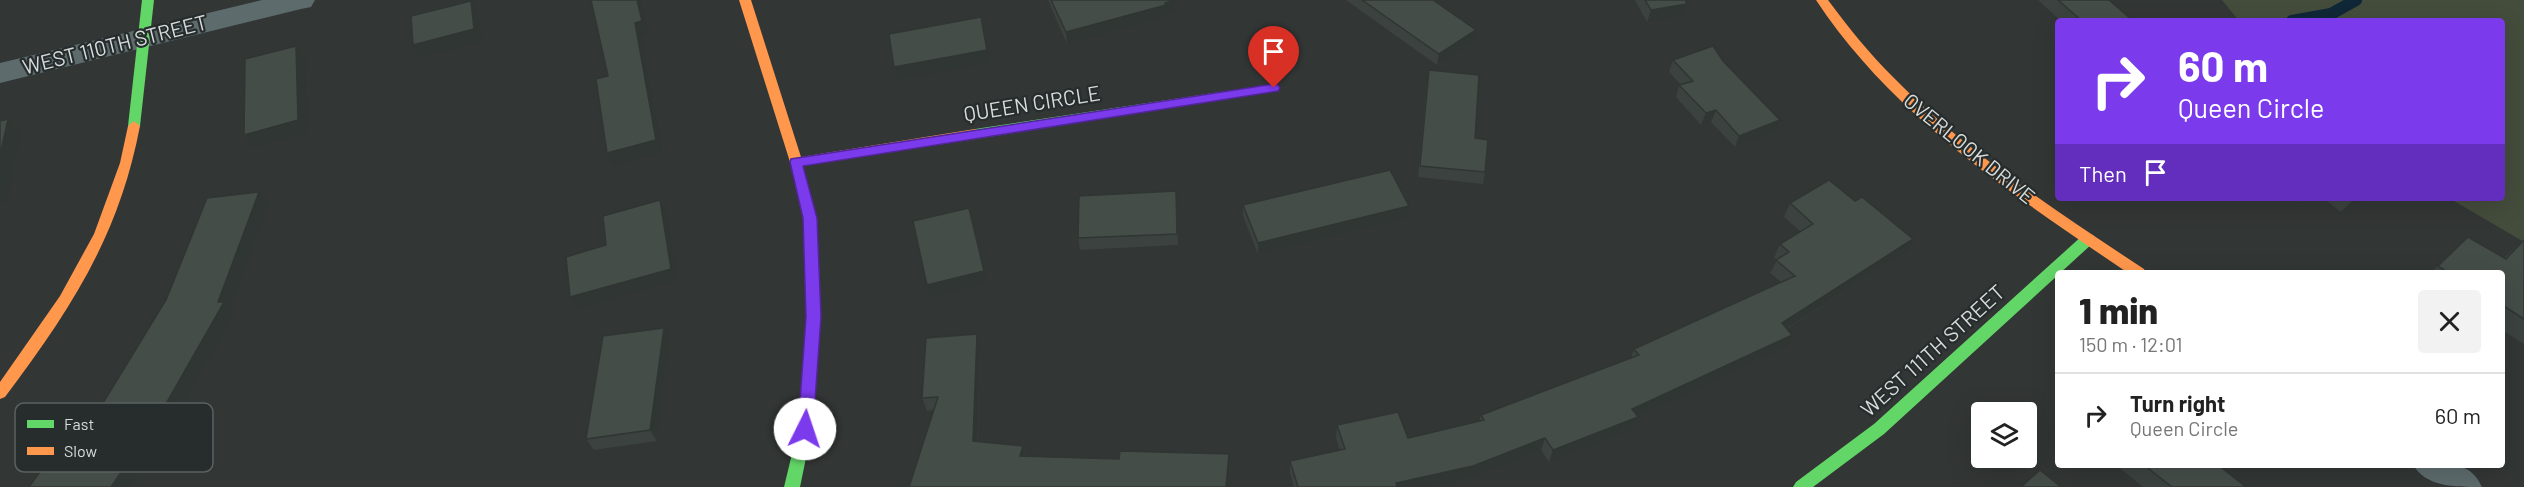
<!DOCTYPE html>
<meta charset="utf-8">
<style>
:root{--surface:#fff;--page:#f2f2f2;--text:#222;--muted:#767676;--line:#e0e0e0}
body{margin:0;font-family:Barlow,sans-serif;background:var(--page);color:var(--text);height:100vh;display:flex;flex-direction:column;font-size:22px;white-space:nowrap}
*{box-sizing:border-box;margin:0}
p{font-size:20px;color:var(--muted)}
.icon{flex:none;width:33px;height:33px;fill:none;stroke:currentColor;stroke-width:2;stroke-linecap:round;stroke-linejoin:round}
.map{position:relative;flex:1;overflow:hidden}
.side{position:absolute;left:2055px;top:270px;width:450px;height:198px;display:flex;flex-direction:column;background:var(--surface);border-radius:6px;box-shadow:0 6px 24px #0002}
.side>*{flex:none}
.hud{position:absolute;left:2055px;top:18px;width:450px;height:183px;border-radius:6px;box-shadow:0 6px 24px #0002;background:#7c3aed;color:#fff;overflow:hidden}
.buttons{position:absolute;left:1971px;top:402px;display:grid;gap:12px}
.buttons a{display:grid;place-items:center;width:66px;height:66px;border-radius:6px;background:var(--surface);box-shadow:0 6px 24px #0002;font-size:30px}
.pin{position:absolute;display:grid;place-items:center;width:51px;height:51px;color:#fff;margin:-62px -26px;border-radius:50% 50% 50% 0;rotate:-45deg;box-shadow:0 0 6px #0007}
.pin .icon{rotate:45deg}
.me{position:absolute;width:66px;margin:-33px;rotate:4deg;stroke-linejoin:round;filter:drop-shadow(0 0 4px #0008)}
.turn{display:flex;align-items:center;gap:21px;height:126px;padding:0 24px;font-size:27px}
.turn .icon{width:78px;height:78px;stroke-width:2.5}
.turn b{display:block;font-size:42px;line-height:51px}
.then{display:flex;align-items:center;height:57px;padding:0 24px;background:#0003;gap:12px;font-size:22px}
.round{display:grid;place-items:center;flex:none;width:63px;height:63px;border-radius:6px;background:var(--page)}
.head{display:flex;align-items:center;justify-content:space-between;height:102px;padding:0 24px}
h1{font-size:36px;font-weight:800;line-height:45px}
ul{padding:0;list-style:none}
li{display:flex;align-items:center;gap:18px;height:84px;padding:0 24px;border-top:2px solid var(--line)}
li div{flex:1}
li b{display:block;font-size:22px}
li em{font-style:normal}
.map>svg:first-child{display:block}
.green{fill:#444c3c}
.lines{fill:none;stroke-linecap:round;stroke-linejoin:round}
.stream{stroke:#0f2737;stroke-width:12}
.street{fill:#5d6b6d;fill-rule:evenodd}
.fast{fill:#63d668;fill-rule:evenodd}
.slow{fill:#ff974d;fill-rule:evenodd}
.wall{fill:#3b423f}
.shaded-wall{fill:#303633}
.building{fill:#454d49;stroke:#303633;stroke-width:1.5}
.route{fill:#7c3aed;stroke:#51269a;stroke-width:1.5}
.labels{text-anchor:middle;stroke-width:4.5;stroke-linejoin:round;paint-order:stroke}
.street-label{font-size:21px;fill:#d7dbdb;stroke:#262d2c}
.key{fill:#262d2c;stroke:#5b6161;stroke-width:1.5}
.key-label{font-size:16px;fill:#d7dbdb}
</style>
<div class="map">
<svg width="2524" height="487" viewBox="0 0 2524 487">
<rect width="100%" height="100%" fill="#323635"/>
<path class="green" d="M 2222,0 L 2524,0 L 2524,242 L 2449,198 L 2502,198 L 2502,21 L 2239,21 Z"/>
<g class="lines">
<path class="stream" d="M 2292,21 L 2331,14 L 2356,0"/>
<g class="street">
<path d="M 262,0 L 315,0 L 311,7 L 301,9 L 0,83 L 0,63 Z"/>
<path d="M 2413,465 C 2442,465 2468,457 2482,487 C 2453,487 2427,487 2413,465 Z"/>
</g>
<g class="fast">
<path d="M 142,0 L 154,0 L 140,126 L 134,131 L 128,126 Z"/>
<path d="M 1273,84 L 1277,85 L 1279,88 L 1277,91 L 975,139 L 969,134 L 975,129 Z"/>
<path d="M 2088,234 L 2093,235 L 2095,239 L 2093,243 L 1884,434 L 1813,487 L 1793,487 L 1796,482 L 1874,424 L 2083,235 Z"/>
<path d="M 809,372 L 814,374 L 816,378 L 812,429 L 800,487 L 784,487 L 798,429 L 802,378 L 804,374 Z"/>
</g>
<g class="slow">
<path d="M 739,0 L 751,0 L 801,157 L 975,129 L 981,134 L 975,139 L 803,166 L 817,218 L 821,317 L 816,378 L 814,382 L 809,384 L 804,382 L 802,378 L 807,317 L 803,218 L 790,162 Z"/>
<path d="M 1816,0 L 1828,0 C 1848,27 1869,53 1893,77 C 1967,153 2056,211 2144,269 L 2146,273 L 2128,273 C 2015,196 1893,117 1816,0 Z"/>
<path d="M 134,121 L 140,126 C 119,236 71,309 5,397 L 0,399 L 0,382 L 60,296 L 94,234 L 120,163 L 128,126 Z"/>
</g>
</g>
<g class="wall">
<path d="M 1048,0 L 1173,0 L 1173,13 L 1167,15 L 1167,17 L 1067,44 Z"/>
<path d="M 1346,0 L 1433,0 L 1476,30 L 1474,41 L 1437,65 Z"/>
<path d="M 1635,0 L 1685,0 L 1687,4 L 1683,16 L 1647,22 Z"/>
<path d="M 2038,0 L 2109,0 L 2133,21 L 2061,21 Z"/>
<path d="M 1673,60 L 1723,61 L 1776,132 L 1735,147 L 1711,122 L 1701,125 L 1676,97 L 1679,85 L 1681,85 L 1669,72 Z"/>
<path d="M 1427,82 L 1475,138 L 1485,172 L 1483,184 L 1418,177 Z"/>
<path d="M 2294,198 L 2308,198 L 2300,202 Z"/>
<path d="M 2323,198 L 2369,198 L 2341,212 Z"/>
<path d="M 269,203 L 230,309 L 235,313 L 168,432 L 131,487 L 29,487 L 68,467 L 109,409 L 103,403 Z"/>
<path d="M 1177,203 L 1178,245 L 1080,250 L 1078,238 Z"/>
<path d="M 1790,203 L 1906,252 L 1787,329 L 1786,348 L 1637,417 L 1633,429 L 1549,462 L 1541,450 L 1470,478 L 1431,487 L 1294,487 L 1290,473 L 1290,461 L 1340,450 L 1336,438 L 1337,425 L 1408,438 L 1479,421 L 1481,415 L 1631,358 L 1634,349 L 1781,282 L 1770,273 L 1777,260 L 1774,258 L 1780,244 L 1801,232 L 1784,217 Z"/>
<path d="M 1243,205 L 1407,218 L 1258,254 L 1243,216 Z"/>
<path d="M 2468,237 L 2504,258 L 2524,240 L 2524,344 L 2502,330 L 2502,273 L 2430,273 Z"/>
<path d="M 977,334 L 980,346 L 978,441 L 1023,446 L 1026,456 L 1229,466 L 909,487 L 934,410 L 927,411 L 922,398 Z"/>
<path d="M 670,340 L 657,441 L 594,450 L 586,439 Z"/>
<path d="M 2116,465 L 2218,465 L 2246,487 L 2143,487 Z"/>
</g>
<g class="shaded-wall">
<path d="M 637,0 L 640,0 L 648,33 L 640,35 L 662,152 L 613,165 L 607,153 L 635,23 Z"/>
<path d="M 1173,0 L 1173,13 L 1167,15 L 1167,17 L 1067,44 L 1066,32 Z"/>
<path d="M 471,1 L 478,13 L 481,41 L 421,57 L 413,45 Z"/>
<path d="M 1687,4 L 1683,16 L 1647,22 L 1651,10 Z"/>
<path d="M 1476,30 L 1474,41 L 1437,65 L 1439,54 Z"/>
<path d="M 296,46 L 305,58 L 307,132 L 254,147 L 244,135 Z"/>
<path d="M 987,50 L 990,62 L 898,79 L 894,67 Z"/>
<path d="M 1716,110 L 1711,122 L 1701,125 L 1706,113 Z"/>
<path d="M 8,119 L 20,131 L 6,201 L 0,203 L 0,156 Z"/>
<path d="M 1780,120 L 1776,132 L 1735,147 L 1739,136 Z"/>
<path d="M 259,192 L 269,203 L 230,309 L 235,313 L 168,432 L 131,487 L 111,487 L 218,302 Z"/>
<path d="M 2357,198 L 2369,198 L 2341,212 L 2352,201 Z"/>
<path d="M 660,200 L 666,212 L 677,280 L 577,308 L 570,297 Z"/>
<path d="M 1409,206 L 1407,218 L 1258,254 L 1258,243 Z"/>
<path d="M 969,208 L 987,282 L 931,296 L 927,285 Z"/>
<path d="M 1913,239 L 1906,252 L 1775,336 L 1782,323 Z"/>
<path d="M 664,328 L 670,340 L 657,441 L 650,430 Z"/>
<path d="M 977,334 L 980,346 L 977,453 L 973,441 Z"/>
<path d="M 1792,335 L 1786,348 L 1637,417 L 1633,429 L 1549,462 L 1553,450 L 1632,409 Z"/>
<path d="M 1545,438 L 1541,450 L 1470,478 L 1431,487 L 1395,487 L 1396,483 Z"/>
<path d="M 1023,446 L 1026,458 L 1020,456 Z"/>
<path d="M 1229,454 L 1229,466 L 1228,487 L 1226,487 Z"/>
</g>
<g class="building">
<path d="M 591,0 L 637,0 L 642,21 L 635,23 L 656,140 L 607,153 L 596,79 L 608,76 Z"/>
<path d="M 1051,0 L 1172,0 L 1172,1 L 1165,3 L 1166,5 L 1066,32 Z"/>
<path d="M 1362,0 L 1433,0 L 1476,30 L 1439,54 Z"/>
<path d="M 1645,0 L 1685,0 L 1687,4 L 1651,10 Z"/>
<path d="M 2058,0 L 2109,0 L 2133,21 L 2082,21 Z"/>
<path d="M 471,1 L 474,29 L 413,45 L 411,16 Z"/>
<path d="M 981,17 L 987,50 L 894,67 L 889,34 Z"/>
<path d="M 296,46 L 298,120 L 244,135 L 245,59 Z"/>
<path d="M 1713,46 L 1723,61 L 1780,120 L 1739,136 L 1716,110 L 1706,113 L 1679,85 L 1693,81 L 1673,60 Z"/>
<path d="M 1429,70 L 1479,75 L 1475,138 L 1488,140 L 1485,172 L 1420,166 Z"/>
<path d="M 8,119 L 0,156 L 0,121 Z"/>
<path d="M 1390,170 L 1409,206 L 1258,243 L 1243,205 Z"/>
<path d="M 1829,180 L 1855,201 L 1862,197 L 1913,239 L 1782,323 L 1792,335 L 1632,409 L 1638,417 L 1553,450 L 1545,438 L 1473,466 L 1396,483 L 1397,487 L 1298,487 L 1290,461 L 1345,449 L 1337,425 L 1398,412 L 1408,438 L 1484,420 L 1481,415 L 1639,355 L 1634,349 L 1795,276 L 1776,260 L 1789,252 L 1780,244 L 1813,224 L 1790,203 Z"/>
<path d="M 1176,191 L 1177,234 L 1078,238 L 1079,196 Z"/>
<path d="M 259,192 L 218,302 L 224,302 L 156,421 L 111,487 L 29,487 L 45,465 L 68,467 L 113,403 L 103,403 L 166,300 L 207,198 Z"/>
<path d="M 2348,198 L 2357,198 L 2352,201 Z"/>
<path d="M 660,200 L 671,269 L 570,297 L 566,257 L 606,245 L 603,216 Z"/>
<path d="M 969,208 L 984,271 L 927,285 L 913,221 Z"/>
<path d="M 2468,237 L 2506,259 L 2524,240 L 2524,319 L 2502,305 L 2502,273 L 2449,273 L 2438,266 Z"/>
<path d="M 664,328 L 650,430 L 586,439 L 603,336 Z"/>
<path d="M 977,334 L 973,441 L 1023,446 L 1020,456 L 1119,459 L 1120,451 L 1229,454 L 1226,487 L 909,487 L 938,397 L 922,398 L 926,338 Z"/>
<path d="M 2144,465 L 2218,465 L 2246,487 L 2172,487 Z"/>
<path d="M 2040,470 L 2061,487 L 2021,487 Z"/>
</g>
<path class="route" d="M 1274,84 L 1278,85 L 1280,88 L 1278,91 L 803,166 L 817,218 L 821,317 L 813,429 L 811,434 L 805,436 L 800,434 L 798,429 L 806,317 L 803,218 L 790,162 L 791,159 Z"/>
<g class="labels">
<g class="street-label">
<text transform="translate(115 45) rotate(-14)" y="7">WEST 110TH STREET</text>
<text transform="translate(1032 104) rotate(-9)" y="7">QUEEN CIRCLE</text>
<text transform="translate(1969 149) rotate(39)" y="7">OVERLOOK DRIVE</text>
<text transform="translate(1933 351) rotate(-42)" y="7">WEST 111TH STREET</text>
</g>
</g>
<rect x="15" y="403" width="198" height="69" rx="9" class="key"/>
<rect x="27" y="420" width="27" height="8" fill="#63d668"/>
<rect x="27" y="447" width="27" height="8" fill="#ff974d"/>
<g class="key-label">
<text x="64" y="430">Fast</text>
<text x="64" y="457">Slow</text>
</g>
</svg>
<div class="buttons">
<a><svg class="icon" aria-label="layers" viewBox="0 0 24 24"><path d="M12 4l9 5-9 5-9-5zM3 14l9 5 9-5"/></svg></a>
</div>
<div class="pin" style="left:1274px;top:88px;background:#d93025"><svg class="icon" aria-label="arrive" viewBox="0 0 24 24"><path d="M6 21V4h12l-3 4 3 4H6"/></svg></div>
<svg class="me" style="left:805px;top:429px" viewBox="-20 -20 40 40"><circle r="19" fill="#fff"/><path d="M0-13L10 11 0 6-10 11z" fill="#7c3aed"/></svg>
<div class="hud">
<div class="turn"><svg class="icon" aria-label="right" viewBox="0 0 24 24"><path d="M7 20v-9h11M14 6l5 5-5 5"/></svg><div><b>60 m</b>Queen Circle</div></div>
<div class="then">Then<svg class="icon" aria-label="arrive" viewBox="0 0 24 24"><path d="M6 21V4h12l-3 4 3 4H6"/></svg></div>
</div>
<section class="side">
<div class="head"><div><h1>1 min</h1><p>150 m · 12:01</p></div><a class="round"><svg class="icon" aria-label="close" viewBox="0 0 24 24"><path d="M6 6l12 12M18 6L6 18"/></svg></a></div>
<ul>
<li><svg class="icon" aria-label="right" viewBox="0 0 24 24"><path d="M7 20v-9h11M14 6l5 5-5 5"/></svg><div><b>Turn right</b><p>Queen Circle</p></div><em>60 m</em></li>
</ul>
</section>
</div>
